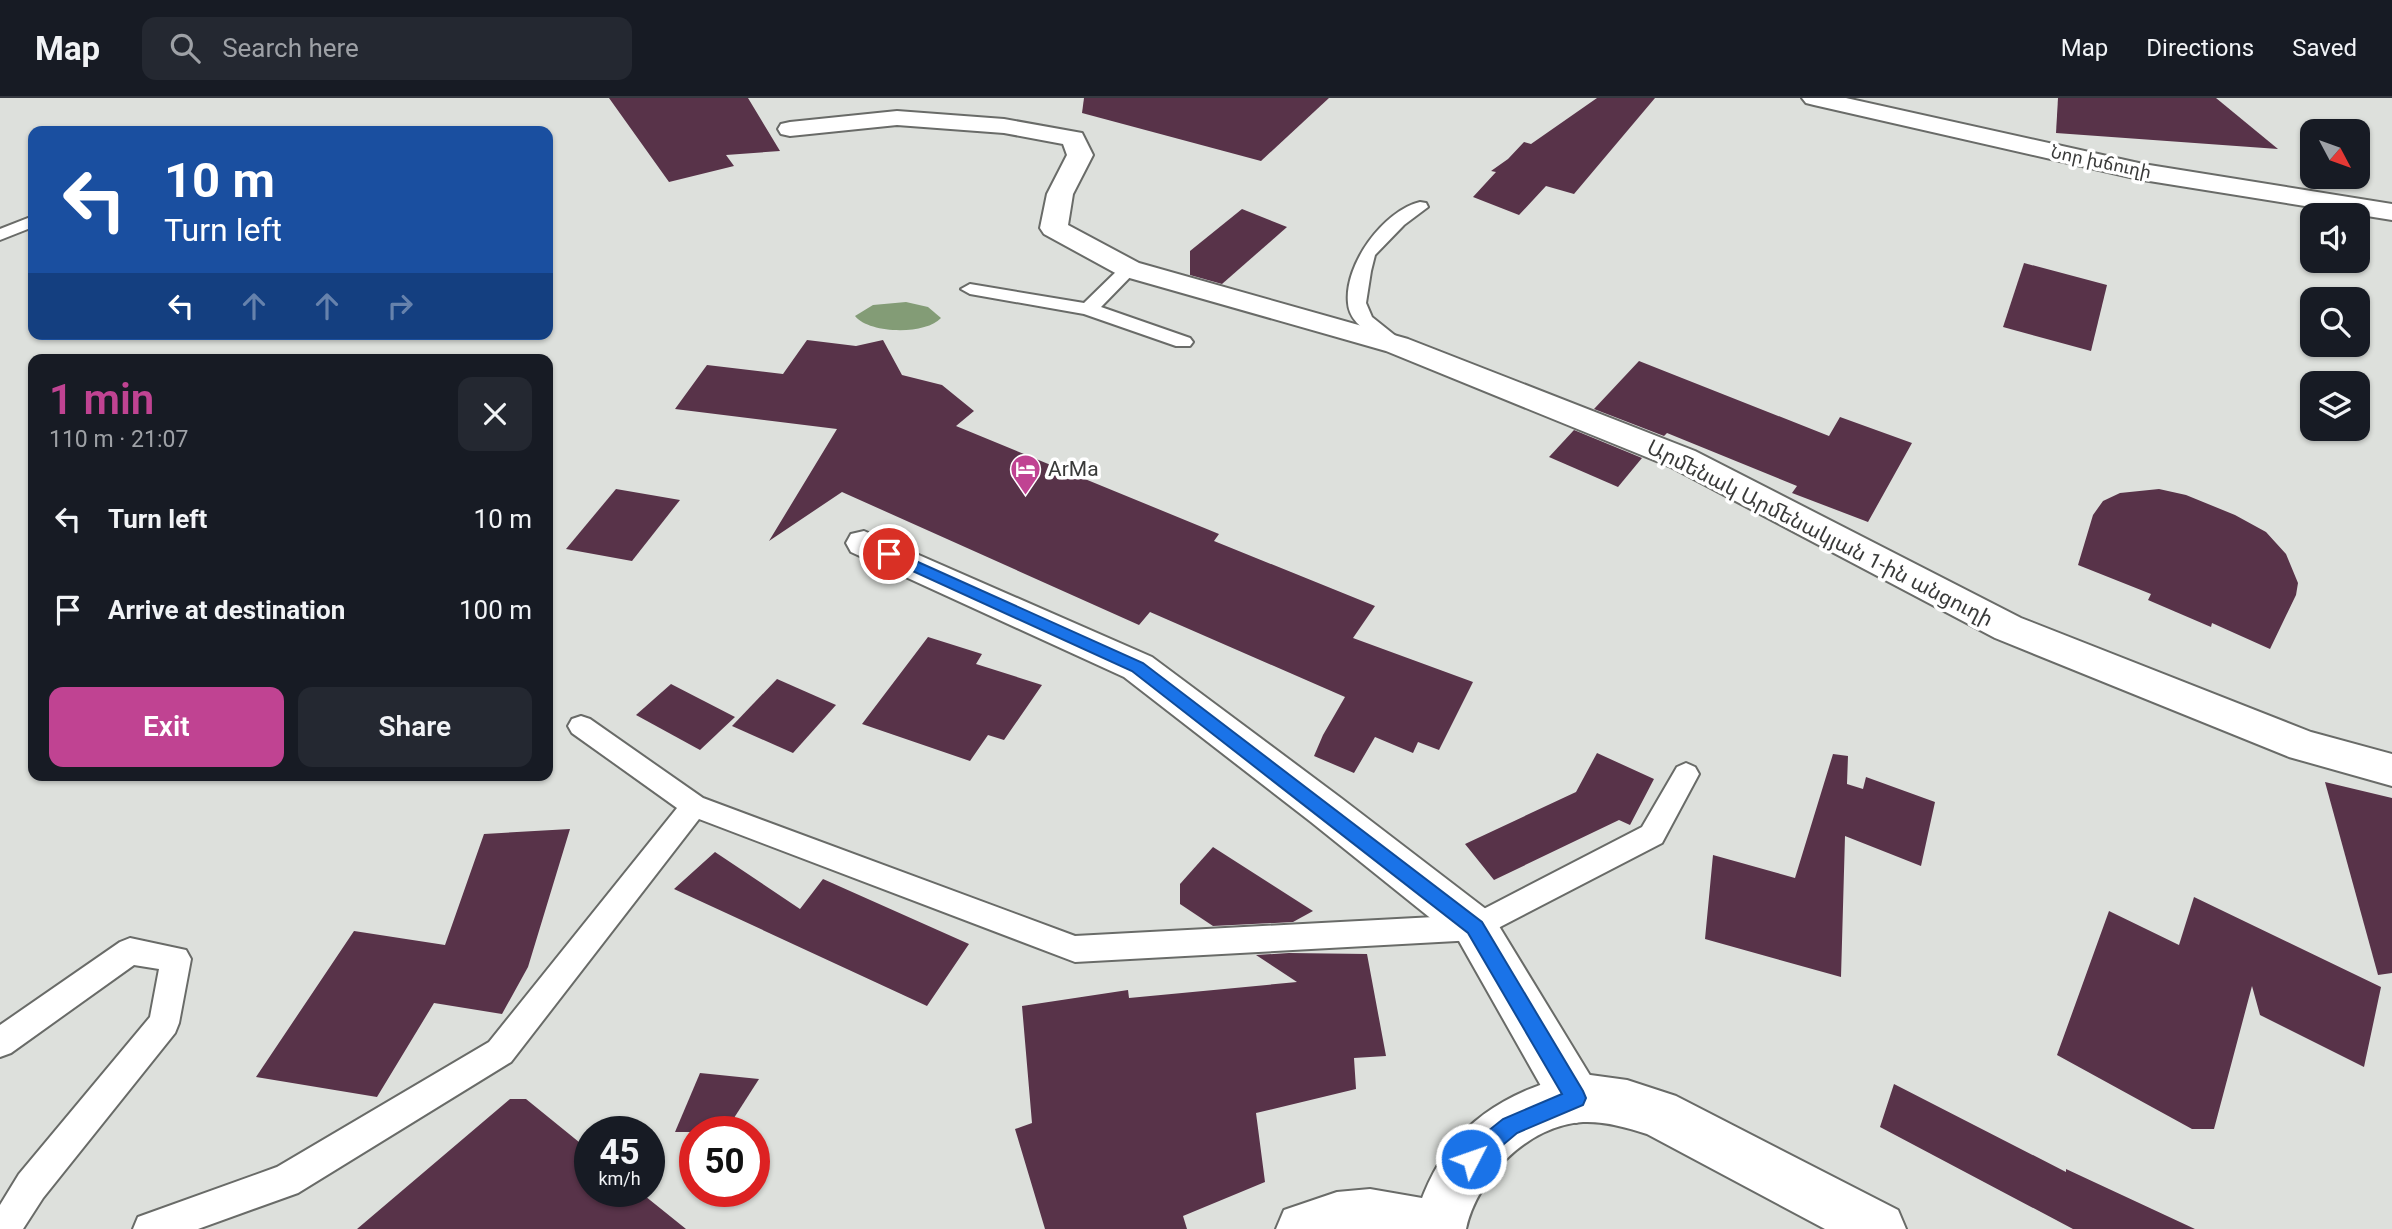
<!DOCTYPE html>
<meta charset="utf-8">
<style>
:root{--surface:#171b24;--page:#242831;--text:#f1f3f6;--muted:#9ea1a6;--line:#363941;--accent:#c04392}
body{margin:0;font-family:Roboto,"Noto Sans Armenian",sans-serif;background:var(--page);color:var(--text);height:100vh;display:flex;flex-direction:column;font-size:26px;white-space:nowrap}
*{box-sizing:border-box;margin:0}
p{font-size:23px;color:var(--muted)}
.icon{flex:none;width:38px;height:38px;fill:none;stroke:currentColor;stroke-width:2;stroke-linecap:round;stroke-linejoin:round}
.map{position:relative;flex:1;overflow:hidden}
.side{position:absolute;left:28px;top:256px;width:525px;height:427px;display:flex;flex-direction:column;background:var(--surface);border-radius:14px;box-shadow:0 2px 5px #0004}
.side>*{flex:none}
.banner{position:absolute;left:28px;top:28px;width:525px;height:214px;border-radius:14px;box-shadow:0 2px 5px #0004;background:#1a4fa0;color:#fff;overflow:hidden}
.needle{width:46px;rotate:131deg}
.buttons{position:absolute;left:2300px;top:21px;display:grid;gap:14px}
.buttons a{display:grid;place-items:center;width:70px;height:70px;border-radius:14px;background:var(--surface);box-shadow:0 2px 5px #0004;font-size:35px}
.speed{position:absolute;left:574px;top:1018px;display:flex;gap:14px;font-size:35px;font-weight:700;text-align:center}
.speed>*{display:grid;place-content:center;width:91px;height:91px;border-radius:50%;background:var(--surface);box-shadow:0 2px 5px #0004;line-height:1}
.speed small{font-size:18px;font-weight:400}
.speed .limit{border:10px solid #d22;background:#fff;color:#111}
.pin{position:absolute;display:grid;place-items:center;width:60px;height:60px;color:#fff;margin:-30px;border:4px solid #fff;border-radius:50%;box-shadow:0 2px 7px #0007}
.me{position:absolute;width:77px;margin:-38px;rotate:49deg;stroke-linejoin:round;filter:drop-shadow(0 0 5px #0008)}
.turn{display:flex;align-items:center;gap:24px;height:147px;padding:0 21px;font-size:32px}
.turn .icon{width:91px;height:91px;stroke-width:2.5}
.turn b{display:block;font-size:49px;line-height:60px}
.lanes{display:flex;align-items:center;height:66px;padding:0 21px;background:#0003;justify-content:center;gap:35px;direction:ltr}
.lanes .off{opacity:.35}
.round{display:grid;place-items:center;flex:none;width:74px;height:74px;border-radius:14px;background:var(--page)}
.headline{display:flex;align-items:center;justify-content:space-between;height:119px;padding:0 21px}
h1{font-size:42px;font-weight:600;line-height:52px;color:var(--accent)}
.action{display:flex;gap:14px;margin-top:auto;padding:14px 21px}
.action a{flex:1;height:80px;border-radius:14px;background:var(--accent);color:#fff;font-size:28px;font-weight:600;line-height:80px;text-align:center}
.action a+a{background:var(--page);color:var(--text)}
ul{padding:0;list-style:none}
li{display:flex;align-items:center;gap:21px;height:91px;padding:0 21px}
li div{flex:1}
li b{display:block;font-size:26px}
li em{font-style:normal}
header{display:flex;align-items:center;gap:42px;box-sizing:border-box;height:98px;padding:0 35px;background:var(--surface);border-bottom:2px solid var(--line)}
header strong{font-size:33px}
nav{display:flex;gap:38px;margin-inline-start:auto;font-size:24px}
.search{width:490px;height:63px;background:var(--page);display:flex;align-items:center;gap:18px;box-sizing:border-box;padding:0 24px;border-radius:14px;color:var(--muted);font-size:26px}
.map>svg:first-child{display:block}
.water{fill:#839c76}
.building{fill:#583349}
.lines{fill:none;stroke-linecap:round;stroke-linejoin:round}
.service-casing{stroke:#696b68;stroke-width:4}
.minor-casing{stroke:#696b68;stroke-width:4}
.secondary-casing{stroke:#696b68;stroke-width:4}
.service{fill:#fff;fill-rule:evenodd}
.minor{fill:#fff;fill-rule:evenodd}
.secondary{fill:#fff;fill-rule:evenodd}
.route{fill:#1a73e8;stroke:#114b97;stroke-width:2}
.labels{text-anchor:middle;stroke-width:7;stroke-linejoin:round;paint-order:stroke}
.far-street-label{font-size:18px;fill:#393a39;stroke:#fff}
.poi-label{font-size:21px;fill:#393a39;stroke:#fff;text-anchor:start}
.street-label{font-size:21px;fill:#393a39;stroke:#fff}
</style>
<header>
<strong>Map</strong>
<div class="search"><svg class="icon" aria-label="search" viewBox="0 0 24 24"><circle cx="10" cy="10" r="6"/><path d="M15 15l6 6"/></svg>Search here</div>
<nav><a>Map</a><a>Directions</a><a>Saved</a></nav>
</header>
<div class="map">
<svg width="2392" height="1131" viewBox="0 0 2392 1131">
<rect width="100%" height="100%" fill="#dde0dc"/>
<path class="water" d="M 906,204 L 928,209 L 941,220 C 926,237 869,236 855,218 L 873,207 Z"/>
<g class="building">
<path d="M 609,0 L 748,0 L 780,53 L 726,57 L 734,68 L 669,84 Z"/>
<path d="M 1084,0 L 1329,0 L 1261,63 L 1082,15 Z"/>
<path d="M 1597,0 L 1655,0 L 1574,96 L 1546,88 L 1519,117 L 1473,99 L 1496,74 L 1491,73 L 1508,61 L 1524,44 L 1531,46 Z"/>
<path d="M 2058,0 L 2216,0 L 2278,51 L 2056,35 Z"/>
<path d="M 1242,111 L 1287,129 L 1222,186 L 1190,177 L 1190,153 Z"/>
<path d="M 2024,165 L 2107,187 L 2091,253 L 2003,229 Z"/>
<path d="M 807,242 L 856,248 L 883,242 L 902,277 L 942,287 L 974,313 L 956,328 L 1219,436 L 1214,443 L 1375,508 L 1353,540 L 1473,584 L 1439,652 L 1418,644 L 1413,655 L 1375,639 L 1354,675 L 1314,658 L 1323,637 L 1345,599 L 1150,514 L 1139,527 L 842,394 L 769,443 L 837,331 L 675,311 L 707,267 L 783,276 Z"/>
<path d="M 1639,263 L 1829,338 L 1840,319 L 1912,345 L 1868,424 L 1792,395 L 1797,388 L 1667,335 L 1664,338 L 1594,311 Z"/>
<path d="M 1574,332 L 1642,360 L 1618,389 L 1549,359 Z"/>
<path d="M 616,391 L 680,402 L 632,463 L 566,451 Z"/>
<path d="M 2159,391 L 2186,397 L 2235,417 L 2266,434 L 2286,456 L 2298,485 L 2296,497 L 2270,551 L 2212,525 L 2211,529 L 2148,502 L 2151,496 L 2078,467 L 2093,417 L 2103,403 L 2120,395 Z"/>
<path d="M 928,539 L 982,556 L 976,566 L 1042,587 L 1004,642 L 988,637 L 970,663 L 862,626 Z"/>
<path d="M 777,581 L 836,607 L 793,655 L 732,628 Z"/>
<path d="M 671,586 L 735,619 L 700,652 L 636,617 Z"/>
<path d="M 1597,655 L 1654,681 L 1630,727 L 1619,722 L 1494,782 L 1465,746 L 1576,694 Z"/>
<path d="M 1833,656 L 1848,658 L 1847,686 L 1863,691 L 1866,679 L 1935,704 L 1921,768 L 1845,738 L 1841,879 L 1705,841 L 1713,757 L 1795,780 Z"/>
<path d="M 2325,684 L 2392,700 L 2392,875 L 2378,877 Z"/>
<path d="M 570,731 L 528,869 L 502,916 L 434,905 L 377,999 L 256,979 L 354,833 L 445,847 L 484,736 Z"/>
<path d="M 1213,749 L 1313,813 L 1293,824 L 1213,828 L 1180,806 L 1180,786 Z"/>
<path d="M 715,754 L 800,811 L 823,781 L 969,846 L 927,908 L 674,791 Z"/>
<path d="M 2194,799 L 2381,889 L 2364,969 L 2260,917 L 2252,888 L 2214,1031 L 2192,1031 L 2057,957 L 2109,813 L 2179,847 Z"/>
<path d="M 1289,855 L 1367,856 L 1386,958 L 1354,960 L 1356,991 L 1256,1015 L 1265,1084 L 1183,1118 L 1187,1131 L 1045,1131 L 1015,1031 L 1032,1025 L 1022,908 L 1128,892 L 1129,900 L 1297,884 L 1256,857 Z"/>
<path d="M 700,975 L 759,981 L 725,1034 L 675,1034 Z"/>
<path d="M 1894,986 L 2066,1074 L 2066,1071 L 2195,1131 L 2073,1131 L 1880,1029 Z"/>
<path d="M 510,1001 L 526,1001 L 590,1053 L 590,1094 L 640,1094 L 686,1131 L 357,1131 Z"/>
</g>
<g class="lines">
<defs>
<g id="service">
<path d="M 1420,104 L 1426,105 L 1428,109 L 1404,127 L 1375,157 L 1371,173 L 1366,205 L 1372,219 L 1407,247 L 1397,253 C 1388,250 1381,244 1374,239 C 1362,230 1349,221 1348,205 C 1344,167 1383,113 1420,104 Z"/>
<path d="M 33,118 L 33,129 L 0,142 L 0,131 Z"/>
<path d="M 1129,166 L 1138,171 L 1101,209 L 1190,240 L 1193,244 L 1190,248 L 1176,248 L 1084,216 L 970,196 L 961,191 L 970,186 L 1084,205 L 1123,167 Z"/>
<path d="M 581,618 L 590,621 L 703,700 L 1075,838 L 1472,817 L 1642,729 L 1677,669 L 1686,665 L 1695,669 L 1699,676 L 1662,745 L 1475,842 L 1075,864 L 699,721 L 511,964 L 298,1095 L 198,1131 L 133,1131 L 138,1119 L 277,1069 L 489,944 L 677,710 L 572,635 L 568,628 L 572,621 Z"/>
<path d="M 130,840 L 186,852 L 191,861 L 179,925 L 175,935 L 43,1100 L 23,1131 L 0,1131 L 0,1107 L 19,1076 L 150,919 L 159,871 L 134,867 L 11,955 L 0,959 L 0,927 L 120,844 Z"/>
</g>
<g id="minor">
<path d="M 897,13 L 1004,21 L 1082,35 L 1093,57 L 1073,96 L 1068,127 L 1139,165 L 1408,241 L 1695,353 L 2021,520 L 2311,634 L 2392,656 L 2392,688 L 2289,659 L 1995,540 L 1671,369 L 1386,253 L 1119,177 L 1044,136 L 1040,130 L 1047,96 L 1067,57 L 1063,46 L 1004,35 L 897,27 L 790,38 L 781,36 L 778,31 L 781,26 L 790,24 Z"/>
<path d="M 864,433 L 1152,559 L 1341,700 L 1491,815 L 1594,984 L 1601,1001 L 1594,1018 L 1576,1025 L 1558,1018 L 1459,843 L 1311,724 L 1124,579 L 851,454 L 846,445 L 851,436 Z"/>
<path d="M 1370,1091 L 1422,1100 L 1458,1112 L 1466,1131 L 1276,1131 L 1284,1112 L 1337,1094 Z"/>
</g>
<g id="secondary">
<path d="M 1802,0 L 1846,0 L 2143,66 L 2392,106 L 2392,122 L 2143,82 L 1814,7 L 1806,5 Z"/>
<path d="M 1583,976 L 1627,982 L 1676,998 L 1898,1112 L 1906,1131 L 1825,1131 L 1647,1036 C 1626,1029 1604,1023 1583,1024 C 1528,1027 1477,1080 1466,1131 L 1412,1131 C 1430,1064 1462,1020 1527,992 C 1545,985 1564,978 1583,976 Z"/>
</g>
</defs>
<use href="#service" class="service-casing"/>
<use href="#minor" class="minor-casing"/>
<use href="#secondary" class="secondary-casing"/>
<use href="#service" class="service"/>
<use href="#minor" class="minor"/>
<use href="#secondary" class="secondary"/>
</g>
<path class="route" d="M 889,451 L 1143,565 L 1482,824 L 1583,993 L 1586,1000 L 1583,1007 L 1517,1035 L 1478,1068 L 1471,1071 L 1463,1068 L 1460,1061 L 1463,1053 L 1503,1021 L 1562,996 L 1468,835 L 1132,573 L 884,460 L 881,456 L 884,452 Z"/>
<defs>
<symbol id="hotel-pin" viewBox="-11 -11 22 30"><path d="M0 17L-7.5 6A9.5 9.5 0 1 1 7.5 6Z" fill="#c04392" stroke="#fff"/><path d="M-6-4.5h1.5V1H6V5H4.5V3h-9V5H-6ZM-4 0a1.8 1.8 0 1 1 3.6 0ZM.5 0V-2.5h3Q6-2.5 6 0Z" fill="#fff"/></symbol>
</defs>
<g fill-rule="evenodd">
<use href="#hotel-pin" x="1008" y="354" width="35" height="47"/>
</g>
<g class="labels">
<g class="far-street-label">
<text transform="translate(2101 64) rotate(12)" y="6">Նոր խճուղի</text>
</g>
<g class="poi-label">
<text x="1048" y="378">ArMa</text>
</g>
<g class="street-label">
<text transform="translate(1820 435) rotate(27)" y="7">Արմենակ Արմենակյան 1-ին անցուղի</text>
</g>
</g>
</svg>
<div class="buttons">
<a><svg class="needle" viewBox="-14 -14 28 28"><path d="M0-13l5 13h-10z" fill="#e53935"/><path d="M0 13l5-13h-10z" fill="#9ea1a6"/></svg></a>
<a><svg class="icon" aria-label="sound" viewBox="0 0 24 24"><path d="M4 9h4l5-4v14l-5-4H4zM17 9q2 3 0 6"/></svg></a>
<a><svg class="icon" aria-label="search" viewBox="0 0 24 24"><circle cx="10" cy="10" r="6"/><path d="M15 15l6 6"/></svg></a>
<a><svg class="icon" aria-label="layers" viewBox="0 0 24 24"><path d="M12 4l9 5-9 5-9-5zM3 14l9 5 9-5"/></svg></a>
</div>
<div class="speed"><div>45<small>km/h</small></div><div class="limit">50</div></div>
<div class="pin" style="left:889px;top:456px;background:#d93025"><svg class="icon" aria-label="arrive" viewBox="0 0 24 24"><path d="M6 21V4h12l-3 4 3 4H6"/></svg></div>
<svg class="me" style="left:1471px;top:1061px" viewBox="-20 -20 40 40"><circle r="17" fill="#1a73e8" stroke="#fff" stroke-width="3"/><path d="M0-11L8 9 0 5-8 9z" fill="#fff"/></svg>
<div class="banner">
<div class="turn"><svg class="icon" aria-label="left" viewBox="0 0 24 24"><path d="M17 20v-9H6M10 6l-5 5 5 5"/></svg><div><b>10 m</b>Turn left</div></div>
<div class="lanes"><svg class="icon" aria-label="left" viewBox="0 0 24 24"><path d="M17 20v-9H6M10 6l-5 5 5 5"/></svg><svg class="icon off" aria-label="ahead" viewBox="0 0 24 24"><path d="M12 20V5M6 11l6-6 6 6"/></svg><svg class="icon off" aria-label="ahead" viewBox="0 0 24 24"><path d="M12 20V5M6 11l6-6 6 6"/></svg><svg class="icon off" aria-label="right" viewBox="0 0 24 24"><path d="M7 20v-9h11M14 6l5 5-5 5"/></svg></div>
</div>
<section class="side">
<div class="headline"><div><h1>1 min</h1><p>110 m · 21:07</p></div><a class="round"><svg class="icon" aria-label="close" viewBox="0 0 24 24"><path d="M6 6l12 12M18 6L6 18"/></svg></a></div>
<ul>
<li><svg class="icon" aria-label="left" viewBox="0 0 24 24"><path d="M17 20v-9H6M10 6l-5 5 5 5"/></svg><div><b>Turn left</b></div><em>10 m</em></li>
<li><svg class="icon" aria-label="arrive" viewBox="0 0 24 24"><path d="M6 21V4h12l-3 4 3 4H6"/></svg><div><b>Arrive at destination</b></div><em>100 m</em></li>
</ul>
<div class="action"><a>Exit</a><a>Share</a></div>
</section>
</div>
